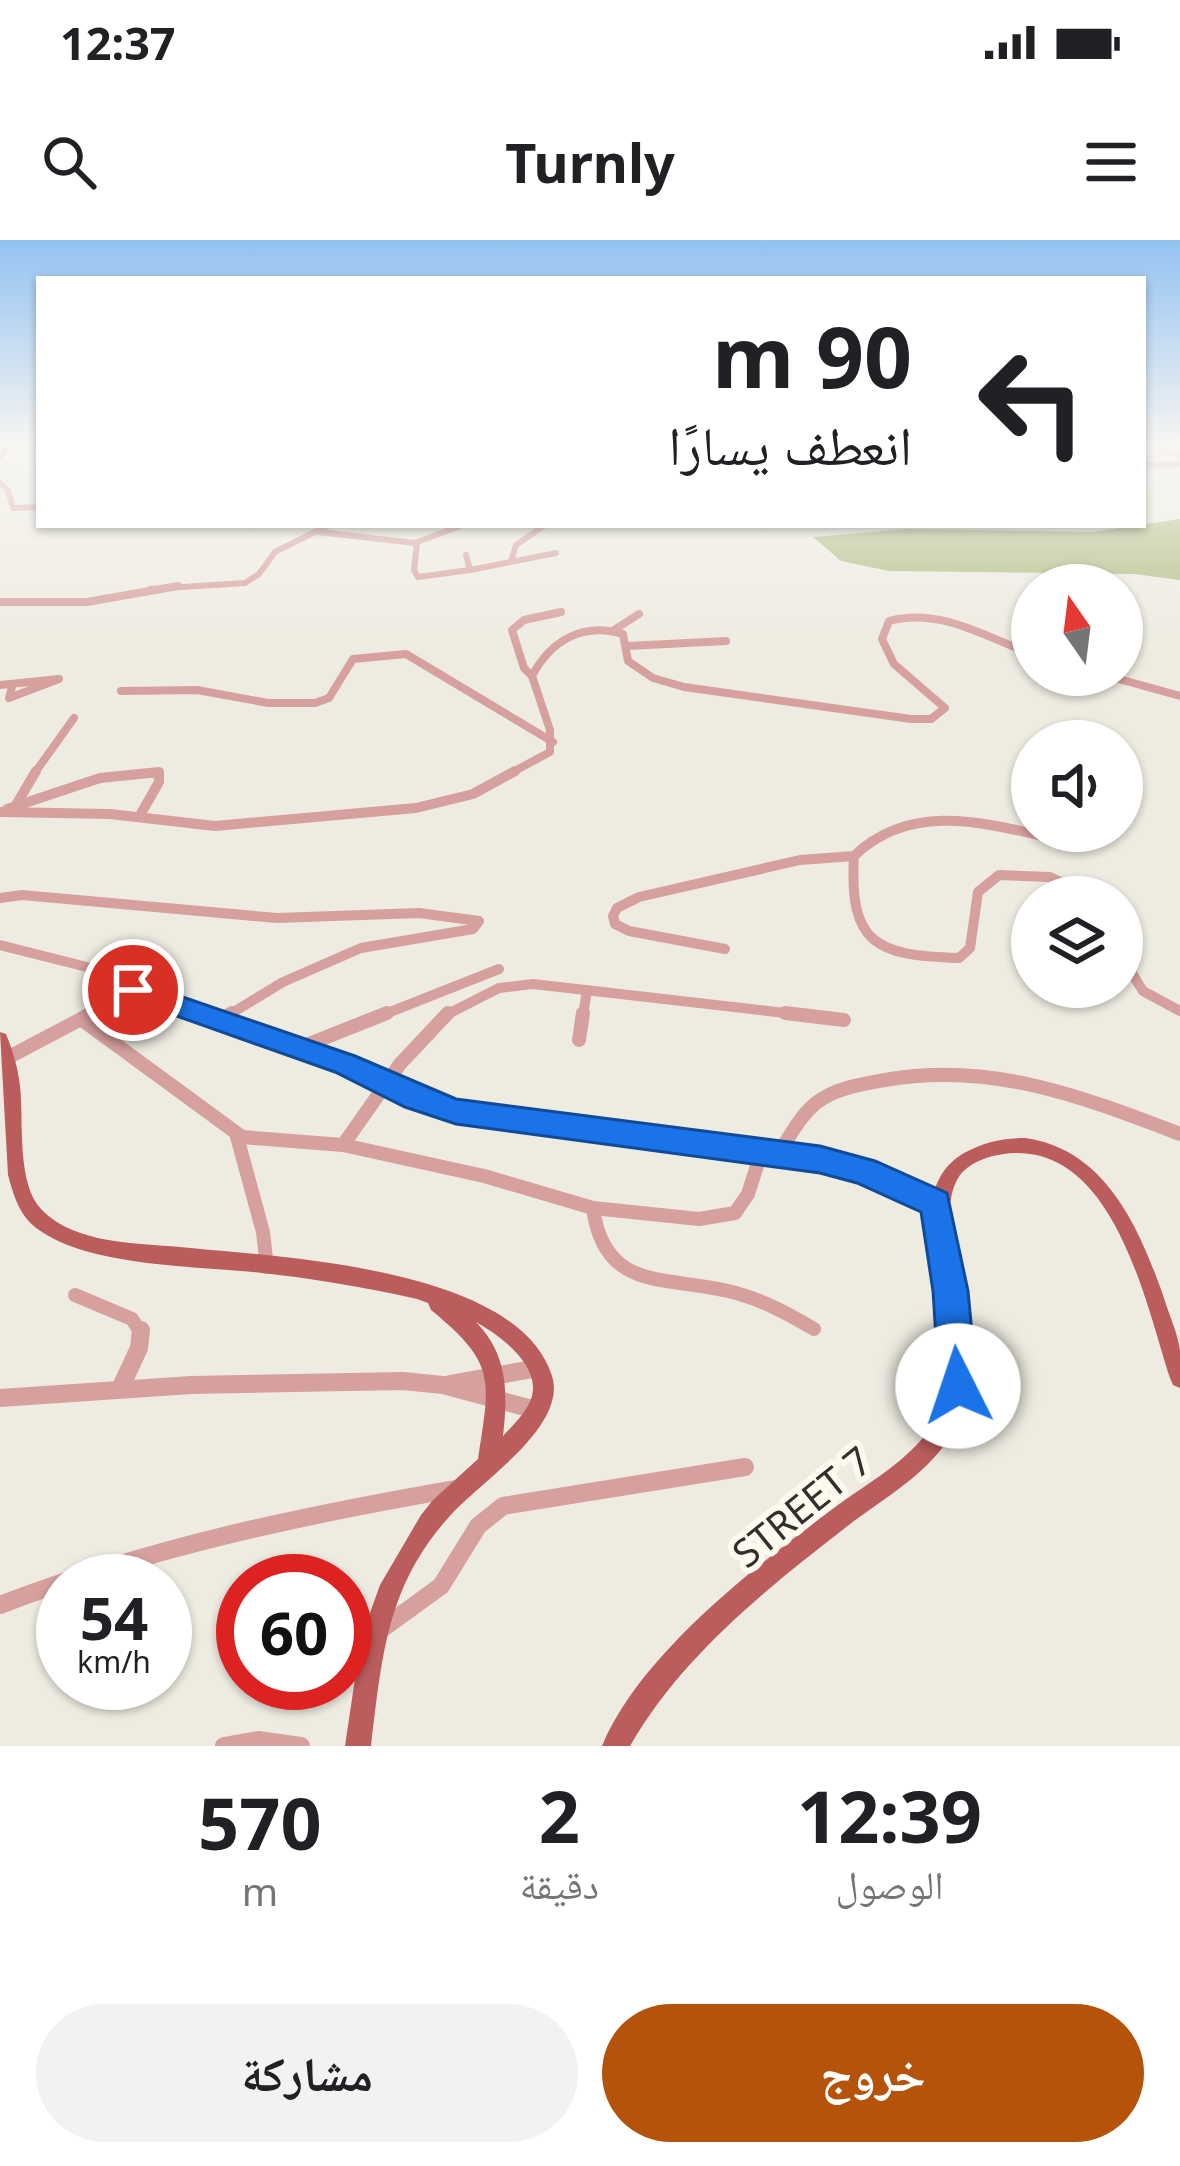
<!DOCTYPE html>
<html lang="ar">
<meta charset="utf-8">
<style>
:root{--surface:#fff;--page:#f2f2f2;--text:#202124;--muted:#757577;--accent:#b45309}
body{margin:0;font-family:"Noto Sans","Noto Naskh Arabic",sans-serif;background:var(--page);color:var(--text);direction:rtl;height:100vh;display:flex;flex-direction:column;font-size:45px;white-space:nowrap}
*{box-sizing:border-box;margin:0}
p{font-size:39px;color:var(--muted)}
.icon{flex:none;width:66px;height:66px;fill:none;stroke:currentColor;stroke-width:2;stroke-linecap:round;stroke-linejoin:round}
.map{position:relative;height:1506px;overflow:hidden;direction:ltr}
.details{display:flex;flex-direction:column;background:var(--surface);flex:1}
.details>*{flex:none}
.hud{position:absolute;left:36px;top:36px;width:1110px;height:252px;border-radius:0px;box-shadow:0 3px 9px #0004;direction:rtl;background:#fff;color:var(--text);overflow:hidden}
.needle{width:78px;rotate:346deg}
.fabs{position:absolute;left:1011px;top:324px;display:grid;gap:24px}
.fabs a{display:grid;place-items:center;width:132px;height:132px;border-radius:50%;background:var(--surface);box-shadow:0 3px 9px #0004;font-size:60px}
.speed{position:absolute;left:36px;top:1314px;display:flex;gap:24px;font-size:60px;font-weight:700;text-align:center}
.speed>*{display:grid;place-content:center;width:156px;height:156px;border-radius:50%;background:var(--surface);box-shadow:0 3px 9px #0004;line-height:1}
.speed small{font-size:30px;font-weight:400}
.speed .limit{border:18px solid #d22;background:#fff;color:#111}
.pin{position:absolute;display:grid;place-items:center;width:102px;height:102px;color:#fff;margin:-51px;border:6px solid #fff;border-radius:50%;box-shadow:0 3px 12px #0007}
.me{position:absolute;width:132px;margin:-66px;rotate:356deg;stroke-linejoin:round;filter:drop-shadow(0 0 9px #0008)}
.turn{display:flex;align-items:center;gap:42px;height:252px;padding:0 36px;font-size:54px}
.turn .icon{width:156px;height:156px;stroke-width:2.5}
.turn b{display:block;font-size:84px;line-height:102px}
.eta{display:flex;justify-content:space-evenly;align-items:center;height:204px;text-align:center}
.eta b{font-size:72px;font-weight:700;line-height:84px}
.action{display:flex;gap:24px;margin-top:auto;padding:24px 36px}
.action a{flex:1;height:138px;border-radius:72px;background:var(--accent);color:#fff;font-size:48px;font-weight:700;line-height:138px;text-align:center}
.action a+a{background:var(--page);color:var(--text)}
.status{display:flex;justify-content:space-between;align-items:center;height:84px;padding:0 60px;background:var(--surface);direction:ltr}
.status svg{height:33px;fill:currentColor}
header{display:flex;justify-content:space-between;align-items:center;height:156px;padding:0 36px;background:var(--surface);font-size:54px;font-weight:700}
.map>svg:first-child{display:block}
.forest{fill:#adbb7e}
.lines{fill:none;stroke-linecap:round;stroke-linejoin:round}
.minor-far4{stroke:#d6a09e;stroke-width:6}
.minor-far3{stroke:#d6a09e;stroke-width:8}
.minor-far2{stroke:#d6a09e;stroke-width:10}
.minor-far1{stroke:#d6a09e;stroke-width:14}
.minor{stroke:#d6a09e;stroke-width:18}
.major{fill:#bc5d5d;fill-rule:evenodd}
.highway{fill:#b04246;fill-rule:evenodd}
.route{fill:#1a73e8;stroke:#114b97;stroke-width:3}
.labels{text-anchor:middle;stroke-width:12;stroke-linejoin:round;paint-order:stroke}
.near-street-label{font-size:39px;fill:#302f2b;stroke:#fcf9ee}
</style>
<div class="status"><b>12:37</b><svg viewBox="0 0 49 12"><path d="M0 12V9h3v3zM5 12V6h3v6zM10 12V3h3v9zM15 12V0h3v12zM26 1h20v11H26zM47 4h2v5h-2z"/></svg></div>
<header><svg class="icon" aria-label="menu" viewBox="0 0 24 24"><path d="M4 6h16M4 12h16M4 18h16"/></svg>Turnly<svg class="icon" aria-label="search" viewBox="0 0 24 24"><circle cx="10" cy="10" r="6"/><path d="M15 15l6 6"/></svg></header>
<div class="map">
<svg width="1180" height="1506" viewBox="0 0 1180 1506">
<rect width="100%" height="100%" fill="#eeece1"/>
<path class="forest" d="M 1180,279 L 1180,340 L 1134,334 L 889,331 L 841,321 L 813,297 L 908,289 L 1093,292 Z"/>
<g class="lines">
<g class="minor-far4">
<path d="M 5,206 L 39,207"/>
<path d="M 1151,206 L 1180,215"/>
<path d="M 1143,225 L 1180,224"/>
<path d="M 0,243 L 8,250 L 13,268 L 39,267"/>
<path d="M 318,292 L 415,303 L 463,285"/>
<path d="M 417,303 L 414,330 L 418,337 L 470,330 L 466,315"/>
<path d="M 511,321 L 516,305 L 545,285"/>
<path d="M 470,330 L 556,313"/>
<path d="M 150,349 L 245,343 L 259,334 L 275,312 L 329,285"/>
</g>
<g class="minor-far3">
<path d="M 0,362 L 87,362 L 178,346"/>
<path d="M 614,390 L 639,374"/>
<path d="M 627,406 L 726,401"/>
<path d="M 1104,435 L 1180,456"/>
<path d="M 532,436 L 524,428 L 512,390 L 524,380 L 561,372"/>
<path d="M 0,445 L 59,439 L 9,458 L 12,447"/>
<path d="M 121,451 L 197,450 L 268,463 L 315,463 L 329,458 L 353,419 L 406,414 L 553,502"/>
<path d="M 34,534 L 74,478"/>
<path d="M 138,534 L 159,534"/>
<path d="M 509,534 L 550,512 L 550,490 L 532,436 C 551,400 583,382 623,394 L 628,421 L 653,438 L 684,447 L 911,479 L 931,479 L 945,468 L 894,424 L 882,399 L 889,381 C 940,367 985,397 1032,414"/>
</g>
<g class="minor-far2">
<path d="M 16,565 L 36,531"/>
<path d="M 7,569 L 100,538 L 159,532 L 159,542 L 139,577"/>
<path d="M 0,572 L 110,574 L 215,586 L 416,568 L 473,554 L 515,531"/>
<path d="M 1051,598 C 982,582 910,562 854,616 C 849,703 875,716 959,718 L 970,708 L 978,652 L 999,635 L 1050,637 L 1090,657"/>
<path d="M 0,658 L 22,655 L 277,678 L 419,673 L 479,681 L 473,689 L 361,708 L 283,742 L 227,776"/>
<path d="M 0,705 L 91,728 L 153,759 L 204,776"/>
<path d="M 725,709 L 629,691 L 615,684 L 613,676 L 617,668 L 639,657 L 800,620 L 854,616"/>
<path d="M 1122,717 L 1143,751 L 1180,771"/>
<path d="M 86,776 L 133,750"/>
<path d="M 380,776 L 499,729"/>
<path d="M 444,776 L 499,748 L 533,744 L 811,776"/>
<path d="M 583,776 L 587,750"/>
</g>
<g class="minor-far1">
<path d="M 195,773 L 345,824 L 415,859 L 456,871 L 820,920 L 863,931 L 936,963"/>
<path d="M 785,773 L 844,780"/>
<path d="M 81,779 L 91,773"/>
<path d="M 222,779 L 232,773"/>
<path d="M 579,800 L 583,773"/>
<path d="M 299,808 L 387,773"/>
<path d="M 9,817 L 81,779 L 242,897 L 343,905 L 484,936 L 593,968 L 699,979 L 735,973 L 748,954 L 761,913"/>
<path d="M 236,893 L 263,992 L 267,1027"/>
<path d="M 343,905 L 400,824 L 448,773"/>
<path d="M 778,915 C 789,897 800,876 816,863 C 835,848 862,844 885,840 C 991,821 1083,857 1180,894"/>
<path d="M 593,968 C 604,1051 664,1036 728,1051 C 759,1058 787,1073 814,1089"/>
<path d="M 75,1055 L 132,1079 L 141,1093"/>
</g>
<g class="minor">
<path d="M 450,1144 L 538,1128"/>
<path d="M 120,1149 L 139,1108 L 141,1090"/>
<path d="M 0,1158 L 191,1145 L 403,1141 L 443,1145 L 536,1170"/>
<path d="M 0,1365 C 148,1308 299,1276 455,1249"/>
<path d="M 379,1391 L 441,1346 L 478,1286 L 503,1266 L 745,1227"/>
<path d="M 224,1506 L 258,1500 L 301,1506"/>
</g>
<g class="major">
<path d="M 0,792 L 6,794 C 13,811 18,828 20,846 C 24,881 16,944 42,970 C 75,1004 136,1003 180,1007 C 276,1017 518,1026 552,1136 C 568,1187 478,1243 449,1277 C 386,1347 382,1418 371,1506 L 345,1506 L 361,1398 L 380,1345 L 421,1275 L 433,1260 L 478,1219 C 490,1139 497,1124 431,1070 L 428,1063 L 417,1059 C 363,1047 309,1038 253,1032 C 191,1026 90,1026 39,990 C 20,977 14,957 8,935 ZM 476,1082 C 499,1095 540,1124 532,1156 C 528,1171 514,1184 503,1196 C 508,1152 508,1115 476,1082 Z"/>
<path d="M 1025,898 C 1106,909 1140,989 1164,1058 C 1169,1075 1178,1093 1180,1111 C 1180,1123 1180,1136 1180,1148 L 1173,1145 L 1170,1138 C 1146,1065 1116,913 1017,913 C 998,913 973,919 960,935 C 951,948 950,963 949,978 C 944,1054 997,1138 943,1207 C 917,1241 878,1262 845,1288 C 765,1350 681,1417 630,1506 L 602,1506 C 640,1414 758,1324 838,1265 C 871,1241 913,1218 934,1182 C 978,1109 883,960 964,913 C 984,902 1002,898 1025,898 Z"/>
</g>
<path class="highway" d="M 2,207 L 10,207 L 0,220 Z"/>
</g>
<linearGradient id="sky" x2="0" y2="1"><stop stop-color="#93c2f1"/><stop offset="0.49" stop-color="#f7f6f2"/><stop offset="1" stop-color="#f7f6f2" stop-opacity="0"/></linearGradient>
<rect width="1180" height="417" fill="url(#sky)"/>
<path class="route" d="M 133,740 L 355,816 L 456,859 L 820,906 L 875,921 L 947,953 L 968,1051 L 977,1146 L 971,1159 L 958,1165 L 944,1159 L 939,1146 L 933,1051 L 921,972 L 857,943 L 820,933 L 456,884 L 405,867 L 335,832 L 123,757 L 119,750 Z"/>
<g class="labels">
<g class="near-street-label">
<text transform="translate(802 1267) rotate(-39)" y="14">STREET 7</text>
</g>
</g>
</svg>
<div class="fabs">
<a><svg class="needle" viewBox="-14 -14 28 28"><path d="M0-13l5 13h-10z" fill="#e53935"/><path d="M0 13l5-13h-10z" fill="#757577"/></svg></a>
<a><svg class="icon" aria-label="sound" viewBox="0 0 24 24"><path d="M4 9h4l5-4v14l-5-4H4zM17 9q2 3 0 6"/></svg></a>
<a><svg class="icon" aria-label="layers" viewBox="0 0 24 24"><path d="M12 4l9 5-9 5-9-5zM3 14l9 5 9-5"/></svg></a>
</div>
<div class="speed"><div>54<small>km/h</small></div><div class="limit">60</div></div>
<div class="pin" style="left:133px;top:750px;background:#d93025"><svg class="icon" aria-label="arrive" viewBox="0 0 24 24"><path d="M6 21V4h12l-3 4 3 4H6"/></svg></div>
<svg class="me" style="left:958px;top:1146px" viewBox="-20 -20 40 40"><circle r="19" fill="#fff"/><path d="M0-13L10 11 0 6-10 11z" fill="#1a73e8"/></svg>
<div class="hud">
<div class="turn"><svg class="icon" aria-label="left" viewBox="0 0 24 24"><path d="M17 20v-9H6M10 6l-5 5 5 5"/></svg><div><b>90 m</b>انعطف يسارًا</div></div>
</div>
</div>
<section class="details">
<div class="eta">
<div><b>12:39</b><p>الوصول</p></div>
<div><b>2</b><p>دقيقة</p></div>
<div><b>570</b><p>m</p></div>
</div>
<div class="action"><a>خروج</a><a>مشاركة</a></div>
</section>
